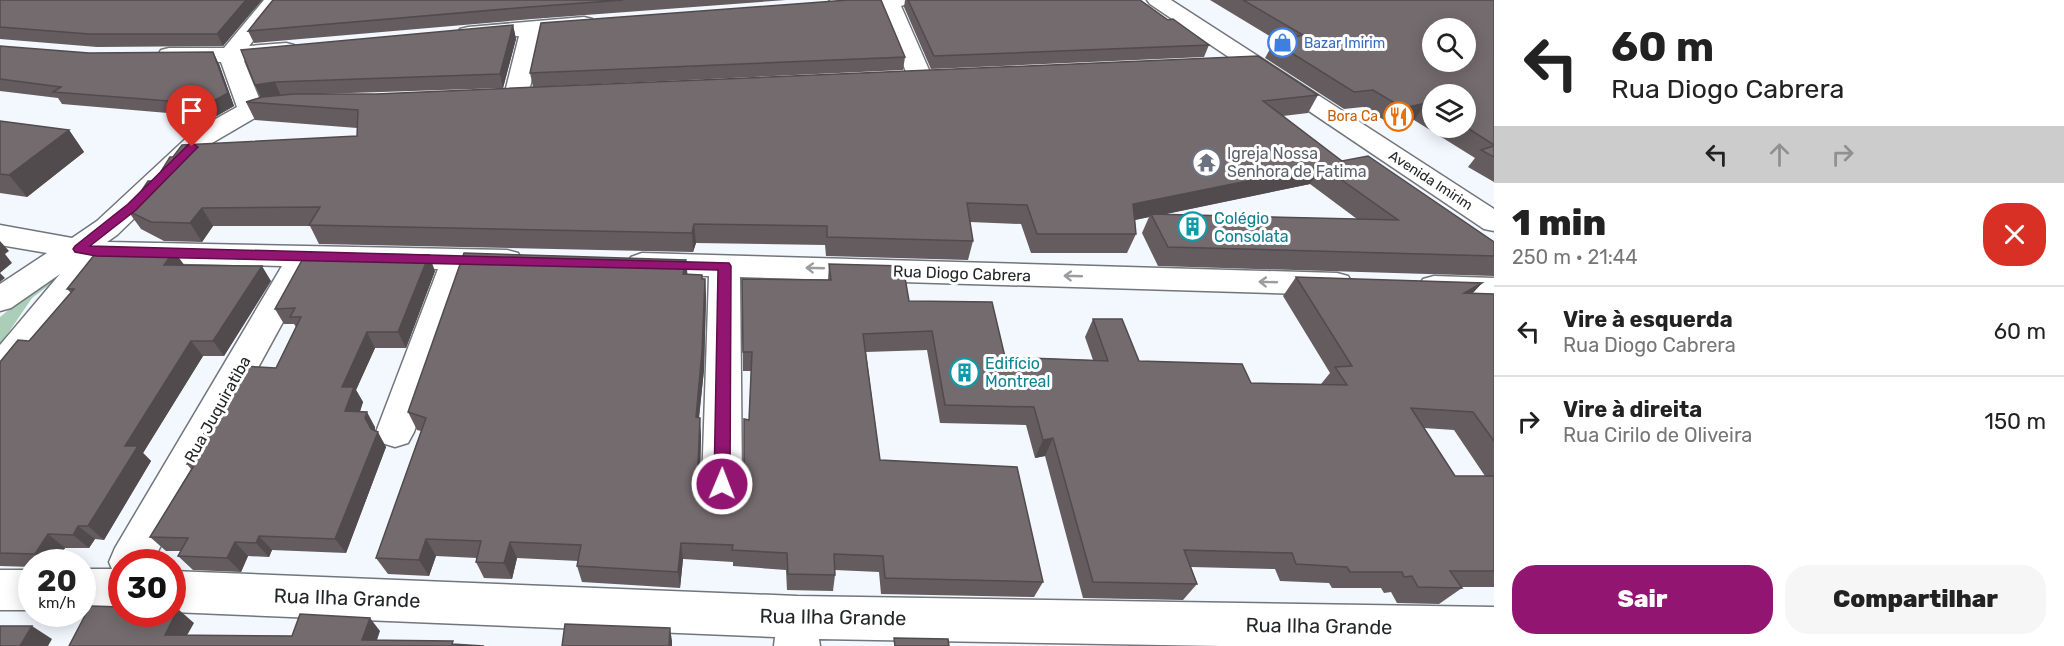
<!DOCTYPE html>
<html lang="pt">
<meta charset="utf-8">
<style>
:root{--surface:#fff;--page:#f6f6f6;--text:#222;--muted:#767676;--line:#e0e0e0;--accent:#921571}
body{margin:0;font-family:Rubik,sans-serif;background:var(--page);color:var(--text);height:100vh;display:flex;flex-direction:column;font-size:22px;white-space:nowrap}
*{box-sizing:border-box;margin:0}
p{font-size:20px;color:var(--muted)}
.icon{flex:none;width:33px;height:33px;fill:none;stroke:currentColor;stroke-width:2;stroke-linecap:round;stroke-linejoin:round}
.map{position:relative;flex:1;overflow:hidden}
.details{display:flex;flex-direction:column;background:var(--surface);width:570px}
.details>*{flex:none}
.top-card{background:#fff;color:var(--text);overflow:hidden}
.controls{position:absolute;left:1422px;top:18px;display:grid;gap:12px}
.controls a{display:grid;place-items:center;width:54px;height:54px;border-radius:50%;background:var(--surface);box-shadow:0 3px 15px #0003;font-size:30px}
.speed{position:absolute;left:18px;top:549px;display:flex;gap:12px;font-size:30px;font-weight:700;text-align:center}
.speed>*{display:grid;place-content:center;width:78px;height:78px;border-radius:50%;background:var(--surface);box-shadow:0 3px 15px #0003;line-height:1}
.speed small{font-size:15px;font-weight:400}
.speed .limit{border:9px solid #d22;background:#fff;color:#111}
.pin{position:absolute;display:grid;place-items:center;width:51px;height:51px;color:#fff;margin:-62px -26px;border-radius:50% 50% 50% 0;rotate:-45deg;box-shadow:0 0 6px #0007}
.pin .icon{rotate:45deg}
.me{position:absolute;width:66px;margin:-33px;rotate:1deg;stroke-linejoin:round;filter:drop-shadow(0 0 4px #0008)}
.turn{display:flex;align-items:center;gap:21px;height:126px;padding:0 18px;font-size:27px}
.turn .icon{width:78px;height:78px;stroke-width:2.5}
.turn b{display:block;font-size:42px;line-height:51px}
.lanes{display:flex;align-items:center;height:57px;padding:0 18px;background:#0003;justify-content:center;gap:30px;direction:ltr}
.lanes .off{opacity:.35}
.round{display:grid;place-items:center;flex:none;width:63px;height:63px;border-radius:24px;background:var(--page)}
.overview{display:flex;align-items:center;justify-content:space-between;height:102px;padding:0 18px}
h1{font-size:36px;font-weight:800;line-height:45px}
.action{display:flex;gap:12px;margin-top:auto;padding:12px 18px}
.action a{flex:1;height:69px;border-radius:24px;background:var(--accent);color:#fff;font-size:24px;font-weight:800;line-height:69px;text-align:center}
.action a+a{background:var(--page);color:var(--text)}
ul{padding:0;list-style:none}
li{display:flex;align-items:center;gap:18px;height:90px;padding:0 18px;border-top:2px solid var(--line)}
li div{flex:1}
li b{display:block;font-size:22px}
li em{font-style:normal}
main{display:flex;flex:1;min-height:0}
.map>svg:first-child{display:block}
.green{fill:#abceb9}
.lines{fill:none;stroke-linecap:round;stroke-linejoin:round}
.minor-casing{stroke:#71757c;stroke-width:3}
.secondary-casing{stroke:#71757c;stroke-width:3}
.minor{fill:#fff;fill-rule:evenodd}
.secondary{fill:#fff;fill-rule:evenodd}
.wall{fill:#645c5f;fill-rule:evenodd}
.shaded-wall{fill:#514b4d}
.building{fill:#746b6e;stroke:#514b4d;stroke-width:1.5;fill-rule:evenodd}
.oneway{stroke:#9c9d9e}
.route{fill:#921571;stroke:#5f0e49;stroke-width:1.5}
.labels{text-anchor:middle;stroke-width:6;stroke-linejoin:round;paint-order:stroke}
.far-shop-label{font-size:14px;fill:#366cbe;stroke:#fff;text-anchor:start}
.far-food-label{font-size:14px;fill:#c56008;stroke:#fff;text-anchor:end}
.far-street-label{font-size:14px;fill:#242628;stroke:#fff}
.worship-label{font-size:16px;fill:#5b616d;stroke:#fff;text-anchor:start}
.culture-label{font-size:16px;fill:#0d838f;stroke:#fff;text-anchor:start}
.street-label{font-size:16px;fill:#242628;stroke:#fff}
.near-street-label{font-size:20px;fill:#242628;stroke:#fff}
</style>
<main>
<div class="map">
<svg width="1494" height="646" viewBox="0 0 1494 646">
<rect width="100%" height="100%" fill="#f3f7fe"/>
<path class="green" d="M 55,279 L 56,280 L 32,298 L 0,345 L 0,317 L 27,295 Z"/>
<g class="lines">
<defs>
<g id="minor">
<path d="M 264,0 L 285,0 L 249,46 L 286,43 L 294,45 L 297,50 L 294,55 L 244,61 L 264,110 L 260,115 L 212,143 L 117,235 L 107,242 L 507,250 L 518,253 L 522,260 L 518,267 L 507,270 L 469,270 L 414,432 L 408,443 L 395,447 L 382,443 L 376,432 L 438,269 L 313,267 L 152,562 L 122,562 L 122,609 L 82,609 L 82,569 L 112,569 L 109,562 L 115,548 L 282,266 L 104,262 L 12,378 L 0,382 L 0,345 L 60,274 L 11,308 L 0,311 L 0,284 L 47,253 L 0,245 L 0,225 L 72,238 L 97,221 L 194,131 L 237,107 L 221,62 L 169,62 L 161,60 L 158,55 L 161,50 L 169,48 L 224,48 Z"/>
<path d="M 910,0 L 907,4 L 901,6 L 933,79 L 929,84 L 921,86 L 913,84 L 909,79 L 880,8 L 836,11 L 829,9 L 825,5 L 831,0 Z"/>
<path d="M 584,17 L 592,19 L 595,24 L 592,29 L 542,34 L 528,96 L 525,101 L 516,103 L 507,101 L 504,96 L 519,36 L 468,41 L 460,39 L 457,34 L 460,29 L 468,27 Z"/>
<path d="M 642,253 L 1337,273 L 1348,276 L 1353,284 L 1348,292 L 1337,295 L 740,277 L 742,484 L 736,496 L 722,501 L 708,496 L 702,484 L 709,276 L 642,275 L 631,271 L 627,264 L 631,257 Z"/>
<path d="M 1434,276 L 1494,278 L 1494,300 L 1434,298 L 1423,295 L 1418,287 L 1423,279 Z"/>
<rect x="0" y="570" width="32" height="40"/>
<path d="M 172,571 L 797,596 L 1494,607 L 1494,646 L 1221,646 L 819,639 L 820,646 L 774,646 L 775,637 L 172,612 Z"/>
</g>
<path id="secondary" d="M 1147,0 L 1171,0 L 1494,209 L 1494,231 L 1484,229 L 1150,4 Z"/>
</defs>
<use href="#minor" class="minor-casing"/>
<use href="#secondary" class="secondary-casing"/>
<use href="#minor" class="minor"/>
<use href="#secondary" class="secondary"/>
</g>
<g class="wall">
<path d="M 0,0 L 262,0 L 223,46 L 97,47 L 0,39 Z"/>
<path d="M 273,0 L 786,0 L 532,19 L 254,43 L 248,31 Z"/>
<path d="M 905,0 L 1140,0 L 1168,20 L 1209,45 L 1204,57 L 931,69 L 904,7 Z"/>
<path d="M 1210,0 L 1494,0 L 1494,182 L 1468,167 L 1475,158 L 1414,120 L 1392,125 L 1363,107 L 1344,109 L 1265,58 L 1274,42 L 1278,41 ZM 1432,94 L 1466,128 L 1432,128 Z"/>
<path d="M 513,25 L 516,39 L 503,88 L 320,94 L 1318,95 L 1308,113 L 1283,116 L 1342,161 L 1494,256 L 1494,276 L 1158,266 L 1142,233 L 1149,217 L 1135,220 L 1136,234 L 1127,253 L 1031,253 L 1021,224 L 970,222 L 973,241 L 968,260 L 826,256 L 825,245 L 696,243 L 693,252 L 319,244 L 310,226 L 213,226 L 202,242 L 164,241 L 141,229 L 128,211 L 155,181 L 357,136 L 357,128 L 255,120 L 246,102 L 261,97 L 255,85 ZM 1310,184 L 1357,219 L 1165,214 Z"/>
<path d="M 0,46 L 219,64 L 234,106 L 215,117 L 62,104 L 58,98 L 0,91 Z"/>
<path d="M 905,57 L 903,70 L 533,87 L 530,73 Z"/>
<path d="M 0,121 L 69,130 L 84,152 L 27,197 L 0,193 Z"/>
<path d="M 829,264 L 909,301 L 1005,357 L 1093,360 L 1085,337 L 1093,319 L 1139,361 L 1251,383 L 1321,384 L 1330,373 L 1283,296 L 1296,277 L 1482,283 L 1473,293 L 1494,294 L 1494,587 L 1461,587 L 1462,588 L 1439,604 L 1397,603 L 1391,592 L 1384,593 L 1381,588 L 1332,588 L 1329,583 L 1280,581 L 1275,569 L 1191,567 L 1197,584 L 1183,600 L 1083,598 L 1045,456 L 1035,458 L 1026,425 L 940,423 L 927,350 L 866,352 L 880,460 L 1043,582 L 1034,597 L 881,594 L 879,572 L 835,570 L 835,575 L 833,591 L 787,590 L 786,570 L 733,566 L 733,562 L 683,559 L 680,588 L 582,582 L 577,566 L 578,561 L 517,558 L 512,579 L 484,578 L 476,562 L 477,558 L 436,556 L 429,576 L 388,574 L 376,558 L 421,431 L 417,430 L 408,412 L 687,275 L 705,279 L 706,298 L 704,370 L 699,418 L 701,436 L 700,470 L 705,480 L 720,486 L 736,481 L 744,467 L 749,420 L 751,371 L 743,371 L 742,279 L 828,280 ZM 1424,428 L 1454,430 L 1485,476 L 1455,476 Z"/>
<path d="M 184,265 L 271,281 L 224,356 L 203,356 L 143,453 L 151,461 L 104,540 L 95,539 L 89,548 L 65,548 L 55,562 L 32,562 L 32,567 L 0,566 L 0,362 L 29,341 L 71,293 L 67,289 Z"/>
<path d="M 435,271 L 406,348 L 375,348 L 356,390 L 363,402 L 360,412 L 375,427 L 375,430 L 386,447 L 346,553 L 272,550 L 269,557 L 248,556 L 241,572 L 193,570 L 178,556 L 181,551 L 166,551 L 150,537 L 191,469 L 187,464 L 276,368 L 296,327 L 294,324 L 284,324 L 275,309 Z"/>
</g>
<g class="shaded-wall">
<path d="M 246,0 L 262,0 L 223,46 L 217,34 Z"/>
<path d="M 513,25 L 516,39 L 503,88 L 500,74 Z"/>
<path d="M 213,52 L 219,64 L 234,106 L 215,117 L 208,104 Z"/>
<path d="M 275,82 L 281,96 L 261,99 L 255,85 Z"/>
<path d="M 1426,103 L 1414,120 L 1392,125 L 1403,108 Z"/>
<path d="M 69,130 L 84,152 L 27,197 L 9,175 Z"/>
<path d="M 1322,166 L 1310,184 L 1152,217 L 1151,214 L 1149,217 L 1125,222 L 1133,204 Z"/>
<path d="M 202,208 L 213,226 L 202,242 L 190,223 Z"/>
<path d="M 694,224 L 696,243 L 693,252 L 692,233 Z"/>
<path d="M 0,241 L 9,251 L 5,254 L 12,263 L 0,273 Z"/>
<path d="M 174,251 L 185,266 L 164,265 Z"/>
<path d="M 429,255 L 435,271 L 406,348 L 398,332 Z"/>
<path d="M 686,260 L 688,279 L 683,274 Z"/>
<path d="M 262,266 L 271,281 L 224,356 L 213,341 Z"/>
<path d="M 0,273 L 5,278 L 0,282 Z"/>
<path d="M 705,279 L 706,298 L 704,370 L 697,435 L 696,417 Z"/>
<path d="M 1482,283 L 1465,301 L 1464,293 Z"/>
<path d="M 367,332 L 375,348 L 356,390 L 363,402 L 354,427 L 345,411 L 342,387 Z"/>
<path d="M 191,341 L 203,356 L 143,453 L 151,461 L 104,540 L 88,526 L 125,446 Z"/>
<path d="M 367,412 L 375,427 L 374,433 L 378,432 L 386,447 L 346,553 L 335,539 Z"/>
<path d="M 700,418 L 701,436 L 700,484 L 698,466 Z"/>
<path d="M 1053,438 L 1045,456 L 1035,458 L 1043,440 Z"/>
<path d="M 78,526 L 95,539 L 89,548 L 73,535 Z"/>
<path d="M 48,534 L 65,548 L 55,562 L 46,562 L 35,554 Z"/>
<path d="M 259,536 L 272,550 L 269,557 L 256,543 Z"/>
<path d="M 426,539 L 436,556 L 429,576 L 419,560 Z"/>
<path d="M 235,542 L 248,556 L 241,572 L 227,558 Z"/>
<path d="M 510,542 L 517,558 L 512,579 L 504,563 Z"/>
<path d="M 681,543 L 683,559 L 680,588 L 678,572 Z"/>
<path d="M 178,609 L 194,623 L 181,646 L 165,635 Z"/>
<path d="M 370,618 L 380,631 L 375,646 L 362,640 Z"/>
<path d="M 32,626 L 52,639 L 48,646 L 20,646 Z"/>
<path d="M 670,628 L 672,641 L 672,646 L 669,646 Z"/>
</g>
<g class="building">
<path d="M 0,0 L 246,0 L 217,34 L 89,34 L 0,27 Z"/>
<path d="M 273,0 L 623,0 L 529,7 L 248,31 Z"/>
<path d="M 848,0 L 881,0 L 905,57 L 530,73 L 541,23 Z"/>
<path d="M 908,0 L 1140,0 L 1168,20 L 1173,19 L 1209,45 L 934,56 Z"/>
<path d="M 1243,0 L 1494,0 L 1494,145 L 1466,127 L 1466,94 L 1432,94 L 1432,107 L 1426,103 L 1403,108 L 1373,90 L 1354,92 L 1274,42 L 1303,35 ZM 1432,28 L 1466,28 L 1466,62 L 1432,62 Z"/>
<path d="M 513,25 L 500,74 L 275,82 L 255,85 L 241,50 Z"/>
<path d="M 0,46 L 89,53 L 213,52 L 228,93 L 208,104 L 53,92 L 61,87 L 0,79 Z"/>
<path d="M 1258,56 L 1318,95 L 1263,101 L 1342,161 L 1368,156 L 1494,242 L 1494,256 L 1168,247 L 1151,214 L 1398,220 L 1322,166 L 1133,204 L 1136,234 L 1037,234 L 1027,205 L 967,203 L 973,241 L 827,237 L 827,226 L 694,224 L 692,233 L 309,225 L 320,207 L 202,208 L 190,223 L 151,222 L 128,211 L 148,181 L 155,181 L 170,157 L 173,157 L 182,145 L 357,136 L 358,110 L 246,102 L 262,97 L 294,94 L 376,94 Z"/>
<path d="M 0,121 L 69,130 L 9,175 L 0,174 Z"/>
<path d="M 1494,146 L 1494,157 L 1481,150 Z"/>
<path d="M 114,249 L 174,251 L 164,265 L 262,266 L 213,341 L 191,341 L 125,446 L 138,446 L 88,526 L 78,526 L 73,535 L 48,534 L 35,554 L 0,553 L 0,362 L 18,340 L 29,341 L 74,289 L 67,289 L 95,254 Z"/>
<path d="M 306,253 L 429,255 L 398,332 L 367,332 L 342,387 L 354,387 L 345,411 L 367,412 L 365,418 L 371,429 L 378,432 L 335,539 L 259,536 L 256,543 L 235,542 L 227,558 L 178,556 L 188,538 L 150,537 L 195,464 L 187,464 L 242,366 L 276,368 L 301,317 L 290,317 L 295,308 L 275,309 Z"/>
<path d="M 464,253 L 686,260 L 683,274 L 702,275 L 702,279 L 705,279 L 702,352 L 696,417 L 700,418 L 698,466 L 705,480 L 720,486 L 736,481 L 744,467 L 744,419 L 749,420 L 752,352 L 743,352 L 742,279 L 831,280 L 829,264 L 903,266 L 909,301 L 992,302 L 1005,357 L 1108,361 L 1093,319 L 1122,319 L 1139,361 L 1242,364 L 1251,383 L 1347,385 L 1335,367 L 1352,366 L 1296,277 L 1482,283 L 1464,293 L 1494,294 L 1494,441 L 1473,412 L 1411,408 L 1455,476 L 1494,476 L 1494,571 L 1450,571 L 1462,588 L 1418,587 L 1412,576 L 1404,577 L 1402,572 L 1350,572 L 1347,567 L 1296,564 L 1292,553 L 1184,550 L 1197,584 L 1093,582 L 1053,438 L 1043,440 L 1034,407 L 945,405 L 932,331 L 863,334 L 880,460 L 1017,467 L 1043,582 L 885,578 L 883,556 L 834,554 L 835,575 L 788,574 L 787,553 L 732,550 L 733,545 L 681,543 L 678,572 L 577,566 L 581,545 L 510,542 L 504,563 L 476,562 L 481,541 L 426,539 L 419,560 L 376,558 L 426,418 L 408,412 Z"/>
<path d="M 90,606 L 122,607 L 122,614 L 172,614 L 172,609 L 178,609 L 165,635 L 292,636 L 300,614 L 370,618 L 362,640 L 453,641 L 452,644 L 484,646 L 69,646 Z"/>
<path d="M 565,624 L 670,628 L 669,646 L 562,646 Z"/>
<path d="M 0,626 L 32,626 L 20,646 L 0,646 Z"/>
<path d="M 894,638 L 948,639 L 949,646 L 895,646 Z"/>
</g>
<defs><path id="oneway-shaft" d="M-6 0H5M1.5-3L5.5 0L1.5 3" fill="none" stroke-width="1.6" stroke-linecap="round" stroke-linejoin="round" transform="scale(1.5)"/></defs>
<g class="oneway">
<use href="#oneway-shaft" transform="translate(815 268) rotate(-178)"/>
<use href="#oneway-shaft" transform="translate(1073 276) rotate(-178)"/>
<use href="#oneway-shaft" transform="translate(1268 282) rotate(-178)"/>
</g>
<path class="route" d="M 192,143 L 198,147 L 196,149 L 136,210 L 90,246 L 729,263 L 731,266 L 730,484 L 727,489 L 722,491 L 716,489 L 714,484 L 718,270 L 96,256 L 75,252 L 73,249 L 75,246 L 128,204 L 189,144 Z"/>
<defs>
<symbol id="shop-ring" viewBox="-11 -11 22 22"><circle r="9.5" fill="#fff" stroke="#3f7fe0" stroke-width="1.5"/><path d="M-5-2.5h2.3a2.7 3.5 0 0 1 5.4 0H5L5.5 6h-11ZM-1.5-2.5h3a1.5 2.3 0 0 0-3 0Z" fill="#3f7fe0"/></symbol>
<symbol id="restaurant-ring" viewBox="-11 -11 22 22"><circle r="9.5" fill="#fff" stroke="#e8710a" stroke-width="1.5"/><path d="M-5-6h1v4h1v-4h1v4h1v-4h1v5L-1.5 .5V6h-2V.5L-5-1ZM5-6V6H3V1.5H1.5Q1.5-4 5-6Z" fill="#e8710a"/></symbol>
<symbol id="temple-ring" viewBox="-11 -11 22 22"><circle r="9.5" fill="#fff" stroke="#6b7280" stroke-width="1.5"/><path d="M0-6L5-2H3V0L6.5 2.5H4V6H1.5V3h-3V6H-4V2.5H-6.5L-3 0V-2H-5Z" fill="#6b7280"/></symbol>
<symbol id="building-ring" viewBox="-11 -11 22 22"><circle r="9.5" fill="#fff" stroke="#0f9aa8" stroke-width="1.5"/><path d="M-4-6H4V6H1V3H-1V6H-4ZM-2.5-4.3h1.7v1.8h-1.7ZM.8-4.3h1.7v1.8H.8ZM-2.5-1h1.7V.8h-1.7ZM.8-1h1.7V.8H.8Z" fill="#0f9aa8"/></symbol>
</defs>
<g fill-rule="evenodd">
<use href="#shop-ring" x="1266" y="26" width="33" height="33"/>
<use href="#restaurant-ring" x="1382" y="100" width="33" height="33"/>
<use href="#temple-ring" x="1190" y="146" width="33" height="33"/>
<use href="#building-ring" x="1176" y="210" width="33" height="33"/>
<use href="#building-ring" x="948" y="356" width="33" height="33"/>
</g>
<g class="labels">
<g class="far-shop-label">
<text x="1304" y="48">Bazar Imirim</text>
</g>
<g class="far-food-label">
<text x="1378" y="121">Bora Ca</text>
</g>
<g class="far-street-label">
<text transform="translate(1431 180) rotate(33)" y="5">Avenida Imirim</text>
</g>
<g class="worship-label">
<text x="1227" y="159">Igreja Nossa<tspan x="1227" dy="18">Senhora de Fatima</tspan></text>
</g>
<g class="culture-label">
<text x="1214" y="224">Colégio<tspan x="1214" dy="18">Consolata</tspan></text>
<text x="985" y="369">Edifício<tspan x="985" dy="18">Montreal</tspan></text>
</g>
<g class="street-label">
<text transform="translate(962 273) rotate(2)" y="6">Rua Diogo Cabrera</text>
<text transform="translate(217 409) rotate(-61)" y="6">Rua Juquiratiba</text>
</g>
<g class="near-street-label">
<text transform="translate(347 598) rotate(2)" y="7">Rua Ilha Grande</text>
<text transform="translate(833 617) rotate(1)" y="7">Rua Ilha Grande</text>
<text transform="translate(1319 626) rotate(1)" y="7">Rua Ilha Grande</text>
</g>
</g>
</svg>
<div class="controls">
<a><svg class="icon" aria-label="search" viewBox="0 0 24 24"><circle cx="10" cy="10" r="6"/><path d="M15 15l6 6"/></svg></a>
<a><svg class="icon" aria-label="layers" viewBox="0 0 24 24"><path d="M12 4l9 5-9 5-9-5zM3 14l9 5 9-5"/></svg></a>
</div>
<div class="speed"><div>20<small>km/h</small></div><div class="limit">30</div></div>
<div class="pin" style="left:192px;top:147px;background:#d93025"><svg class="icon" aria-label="arrive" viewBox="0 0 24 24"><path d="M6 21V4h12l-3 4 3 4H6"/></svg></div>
<svg class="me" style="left:722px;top:484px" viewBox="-20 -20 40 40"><circle r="17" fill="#921571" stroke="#fff" stroke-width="3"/><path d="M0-11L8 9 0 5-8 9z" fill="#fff"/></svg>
</div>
<section class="details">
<div class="top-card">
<div class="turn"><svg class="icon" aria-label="left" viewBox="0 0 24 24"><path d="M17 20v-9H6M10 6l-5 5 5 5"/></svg><div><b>60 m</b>Rua Diogo Cabrera</div></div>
<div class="lanes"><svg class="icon" aria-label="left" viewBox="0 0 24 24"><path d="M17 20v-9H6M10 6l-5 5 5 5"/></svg><svg class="icon off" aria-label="ahead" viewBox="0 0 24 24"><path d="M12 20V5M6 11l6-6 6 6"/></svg><svg class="icon off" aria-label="right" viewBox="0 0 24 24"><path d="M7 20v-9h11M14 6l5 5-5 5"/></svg></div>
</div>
<div class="overview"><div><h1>1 min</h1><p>250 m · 21:44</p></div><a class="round" style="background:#d93025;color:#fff"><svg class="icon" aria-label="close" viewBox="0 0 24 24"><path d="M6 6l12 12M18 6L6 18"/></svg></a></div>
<ul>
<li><svg class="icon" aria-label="left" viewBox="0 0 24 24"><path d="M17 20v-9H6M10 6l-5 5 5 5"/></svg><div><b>Vire à esquerda</b><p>Rua Diogo Cabrera</p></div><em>60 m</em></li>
<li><svg class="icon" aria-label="right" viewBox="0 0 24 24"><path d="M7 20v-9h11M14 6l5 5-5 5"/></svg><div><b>Vire à direita</b><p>Rua Cirilo de Oliveira</p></div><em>150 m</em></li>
</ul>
<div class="action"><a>Sair</a><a>Compartilhar</a></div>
</section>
</main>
